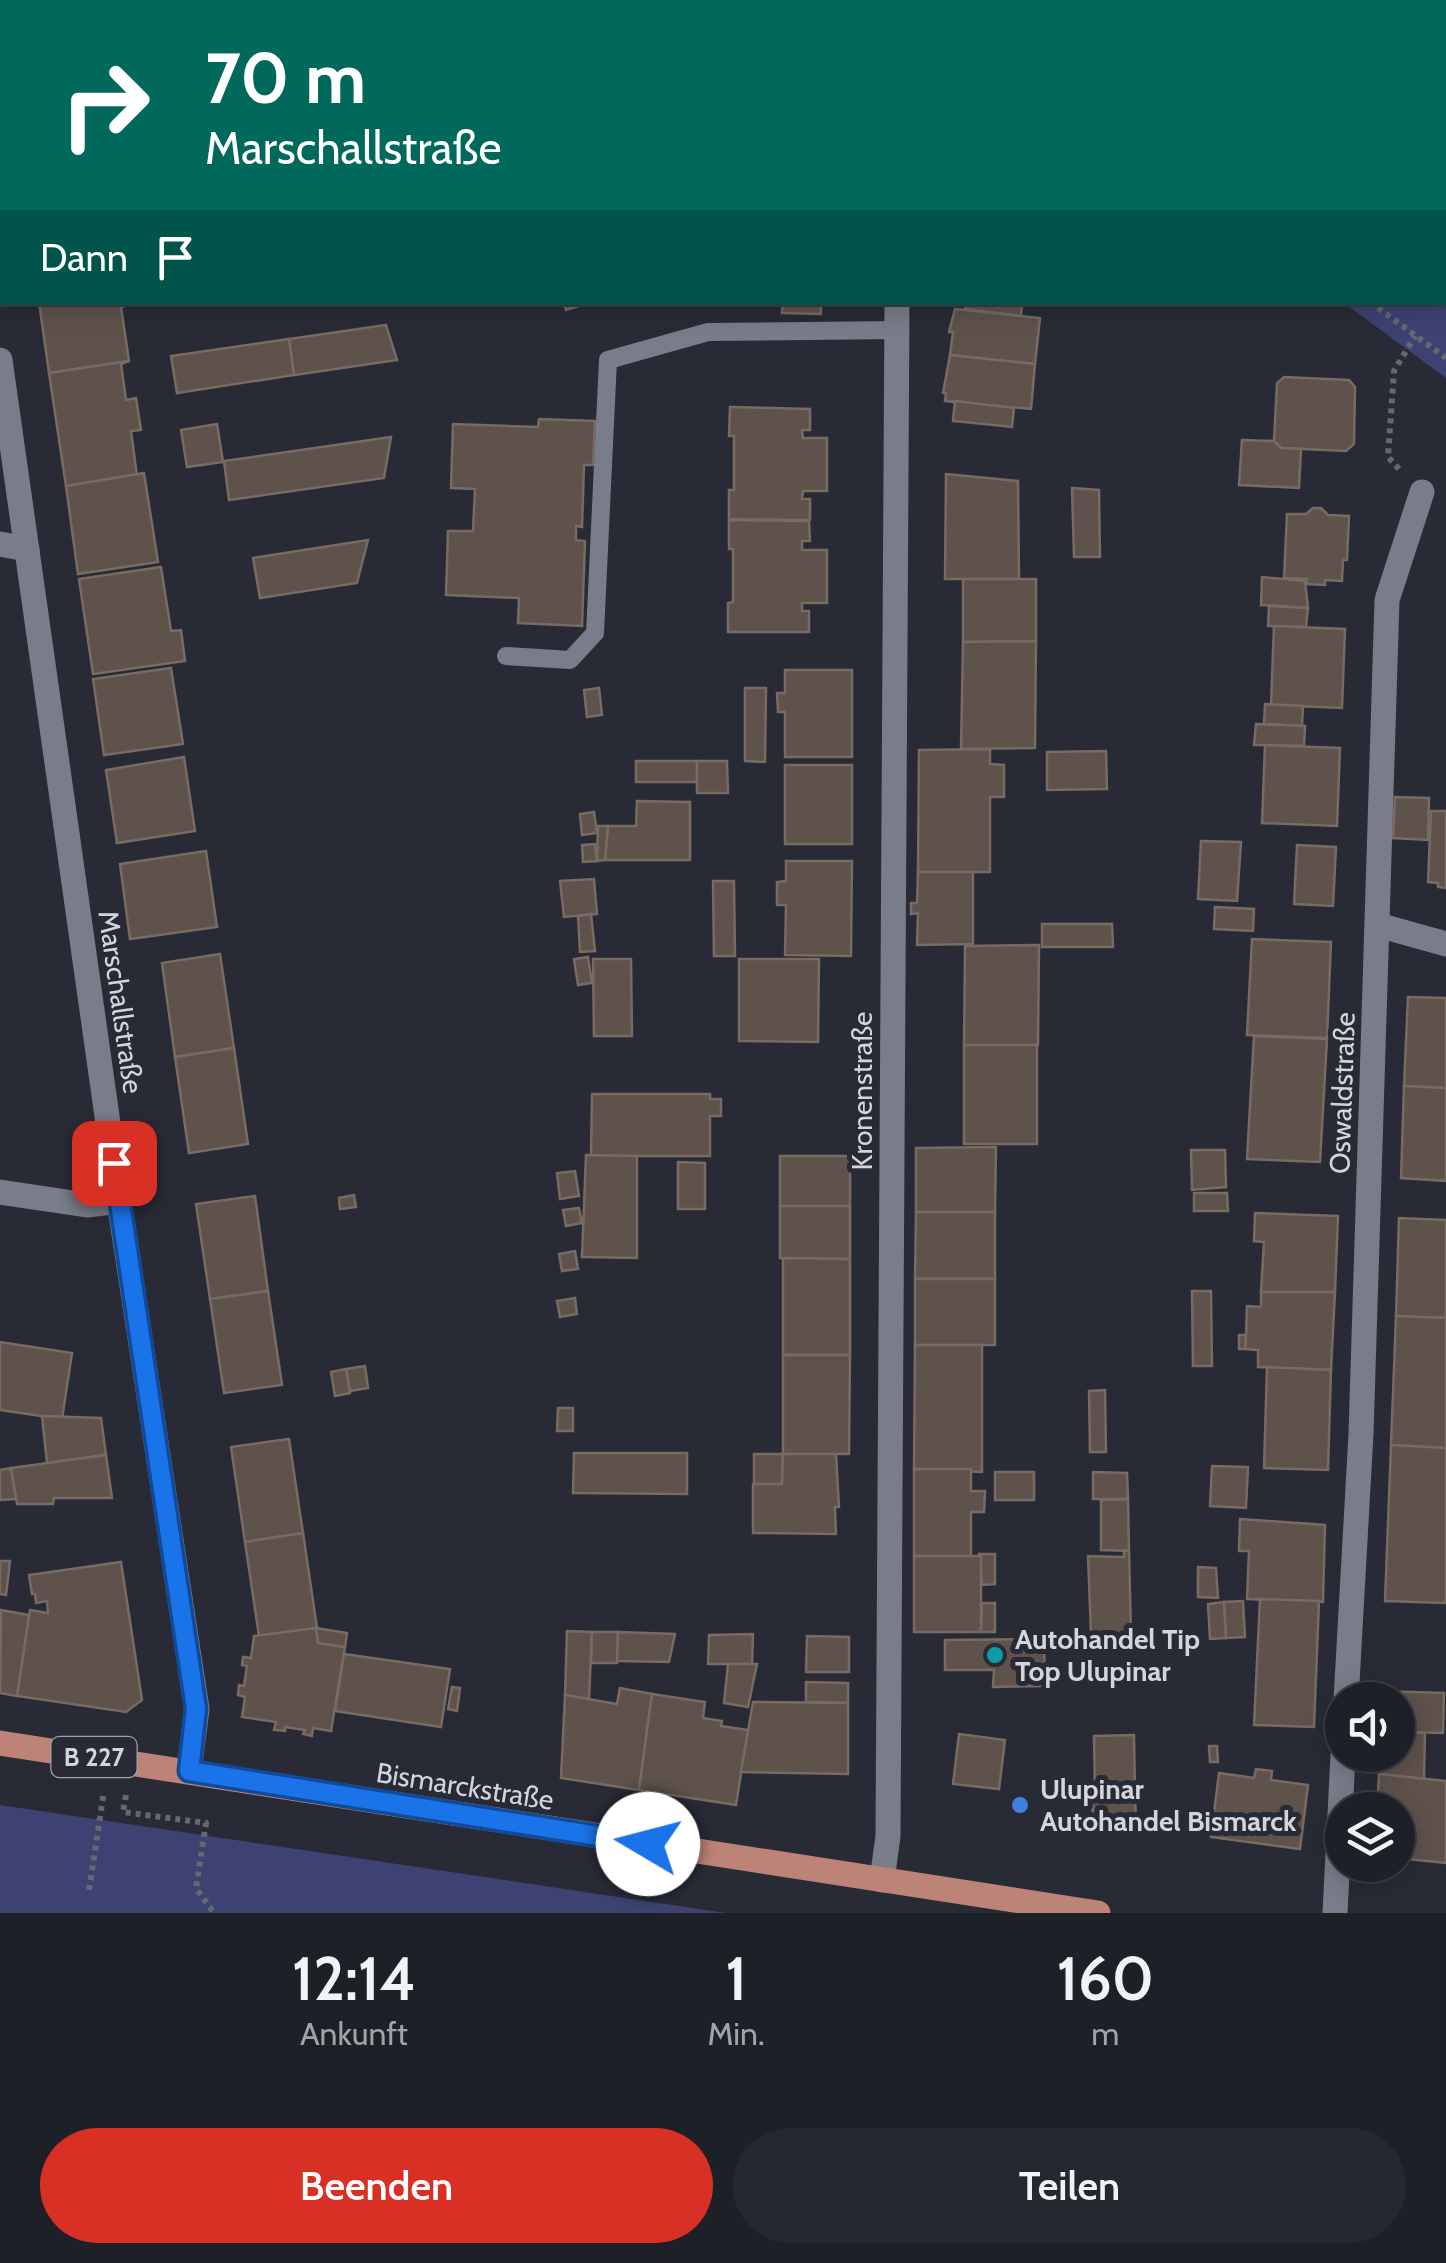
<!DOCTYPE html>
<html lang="de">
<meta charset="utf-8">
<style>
:root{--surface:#1e2028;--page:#262830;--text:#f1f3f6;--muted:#a1a3a8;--line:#3c3e45;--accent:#d93025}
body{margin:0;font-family:Cabin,sans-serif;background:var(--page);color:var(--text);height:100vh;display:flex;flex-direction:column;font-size:38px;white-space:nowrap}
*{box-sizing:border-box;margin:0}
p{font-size:32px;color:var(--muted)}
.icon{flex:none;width:55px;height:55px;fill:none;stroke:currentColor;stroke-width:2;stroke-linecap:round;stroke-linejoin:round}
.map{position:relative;height:1913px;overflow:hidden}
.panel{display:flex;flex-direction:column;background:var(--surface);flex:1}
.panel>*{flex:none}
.banner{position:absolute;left:0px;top:0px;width:1448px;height:305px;box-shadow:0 5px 25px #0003,0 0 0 2px var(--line);background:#00695c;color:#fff;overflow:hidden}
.controls{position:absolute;left:1325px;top:1682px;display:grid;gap:20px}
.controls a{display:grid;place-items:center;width:90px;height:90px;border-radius:50%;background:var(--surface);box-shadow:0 5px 25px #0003,0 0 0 2px var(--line);font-size:50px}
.pin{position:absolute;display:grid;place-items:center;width:85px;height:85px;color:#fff;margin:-42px;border-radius:20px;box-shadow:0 5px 15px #0006}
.me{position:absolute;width:110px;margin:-55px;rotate:278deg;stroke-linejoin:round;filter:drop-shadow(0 0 8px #0008)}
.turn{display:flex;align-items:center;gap:35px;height:210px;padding:0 40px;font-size:45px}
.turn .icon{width:130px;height:130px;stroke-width:2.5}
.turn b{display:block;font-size:70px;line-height:85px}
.then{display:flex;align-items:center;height:95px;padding:0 40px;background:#0003;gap:20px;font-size:38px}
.eta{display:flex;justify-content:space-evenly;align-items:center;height:170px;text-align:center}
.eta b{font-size:60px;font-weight:600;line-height:70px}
.action{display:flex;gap:20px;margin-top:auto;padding:20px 40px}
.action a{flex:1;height:115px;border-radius:60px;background:var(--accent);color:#fff;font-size:40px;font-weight:600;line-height:115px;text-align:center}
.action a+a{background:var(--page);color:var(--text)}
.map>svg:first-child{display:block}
.green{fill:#3d4273}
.building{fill:#5e524b;stroke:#776b63;stroke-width:2.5}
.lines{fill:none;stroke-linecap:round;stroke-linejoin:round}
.path{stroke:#656771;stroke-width:6;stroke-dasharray:5 5;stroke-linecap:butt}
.lane{stroke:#797c89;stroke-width:18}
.street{stroke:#797c89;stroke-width:25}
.secondary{stroke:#797c89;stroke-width:25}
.primary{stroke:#bc8376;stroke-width:25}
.route-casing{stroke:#114b97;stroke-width:25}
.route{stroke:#1a73e8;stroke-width:18}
.culture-dot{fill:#0f9aa8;stroke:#282a35;stroke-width:4}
.shop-dot{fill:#3f7fe0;stroke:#282a35;stroke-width:4}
.labels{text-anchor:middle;stroke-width:10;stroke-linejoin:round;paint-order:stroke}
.shield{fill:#282a35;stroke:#a0a2aa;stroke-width:2.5}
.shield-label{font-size:25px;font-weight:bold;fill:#d3d5dc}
.street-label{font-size:28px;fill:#d3d5dc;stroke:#282a35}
.poi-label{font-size:28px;font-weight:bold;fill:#d3d5dc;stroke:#282a35;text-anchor:start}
</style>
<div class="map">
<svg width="1446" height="1913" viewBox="0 0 1446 1913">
<rect width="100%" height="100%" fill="#282a35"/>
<g class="green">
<path d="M 930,0 L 1446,0 L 1446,378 L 1344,303 L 1445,302 L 1445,2 Z"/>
<path d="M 0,1805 L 726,1913 L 0,1913 Z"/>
</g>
<g class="building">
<path d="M 39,302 L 139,302 L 121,307 L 129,361 L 49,373 Z"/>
<path d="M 563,302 L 584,302 L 585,304 L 566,310 Z"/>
<path d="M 783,302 L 821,302 L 821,314 L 782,313 Z"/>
<path d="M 965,302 L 1022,302 L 1021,316 L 965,309 Z"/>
<path d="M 955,309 L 1040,318 L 1035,364 L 950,355 L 953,332 L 949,332 Z"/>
<path d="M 386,325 L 397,360 L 294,375 L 289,339 Z"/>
<path d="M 289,339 L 294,375 L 177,393 L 171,356 Z"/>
<path d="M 950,355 L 1035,364 L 1031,409 L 945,401 L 946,393 L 943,393 Z"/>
<path d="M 129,361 L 121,364 L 126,400 L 136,398 L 141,430 L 131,431 L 137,476 L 66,486 L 49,373 Z"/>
<path d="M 1284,377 L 1349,380 L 1355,387 L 1354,444 L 1346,451 L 1281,448 L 1274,441 L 1277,383 Z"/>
<path d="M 955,401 L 1014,408 L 1012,427 L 953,421 Z"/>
<path d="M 730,407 L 810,409 L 810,430 L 802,430 L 803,438 L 827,438 L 827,491 L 803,491 L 802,499 L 810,499 L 810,520 L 729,519 L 729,490 L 734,490 L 734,436 L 729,436 Z"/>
<path d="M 539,419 L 595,421 L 593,465 L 584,465 L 582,527 L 576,526 L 576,540 L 585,541 L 582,626 L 518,623 L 519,598 L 446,595 L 448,531 L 473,531 L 475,489 L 451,488 L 453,424 L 538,427 Z"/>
<path d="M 217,424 L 223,462 L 187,467 L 181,430 Z"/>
<path d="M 391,437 L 384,478 L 229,500 L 224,461 Z"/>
<path d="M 1242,440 L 1274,441 L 1281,448 L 1301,449 L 1299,488 L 1239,485 Z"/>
<path d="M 144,473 L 158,562 L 78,574 L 66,486 Z"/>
<path d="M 946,474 L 1018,481 L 1019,579 L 945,579 Z"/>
<path d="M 1072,488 L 1099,490 L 1100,557 L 1074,557 Z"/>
<path d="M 1313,508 L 1321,508 L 1328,515 L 1349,516 L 1347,560 L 1343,560 L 1342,581 L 1325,580 L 1325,585 L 1307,584 L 1307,579 L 1284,578 L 1287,514 L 1306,514 Z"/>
<path d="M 729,520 L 809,521 L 810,541 L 802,541 L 802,550 L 827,550 L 827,603 L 802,603 L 802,611 L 809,611 L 809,632 L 728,632 L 728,603 L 733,602 L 733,549 L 729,549 Z"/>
<path d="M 368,540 L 357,583 L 260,598 L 253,558 Z"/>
<path d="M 161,567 L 171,631 L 181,630 L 185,661 L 93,674 L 79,579 Z"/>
<path d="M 1262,577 L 1305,581 L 1308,608 L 1261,605 Z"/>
<path d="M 963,579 L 1036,579 L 1036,641 L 963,642 Z"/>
<path d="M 1269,606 L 1308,608 L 1306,627 L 1268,626 Z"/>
<path d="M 1274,626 L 1345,629 L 1342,708 L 1271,705 Z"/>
<path d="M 1036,641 L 1035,748 L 961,749 L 963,642 Z"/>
<path d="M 171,668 L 183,744 L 104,755 L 93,679 Z"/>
<path d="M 785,670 L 852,670 L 852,757 L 785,757 L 785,712 L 778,712 L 777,693 L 785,693 Z"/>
<path d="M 599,688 L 602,715 L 587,717 L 584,690 Z"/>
<path d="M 745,688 L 766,688 L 765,762 L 745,761 Z"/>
<path d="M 1265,704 L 1303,706 L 1302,726 L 1264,724 Z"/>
<path d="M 1256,724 L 1305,726 L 1304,746 L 1254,745 Z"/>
<path d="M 1265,745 L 1340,748 L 1337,826 L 1262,823 Z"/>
<path d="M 990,749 L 990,764 L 1004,765 L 1004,797 L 990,797 L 990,872 L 918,872 L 919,750 Z"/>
<path d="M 1106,751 L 1107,789 L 1047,790 L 1047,752 Z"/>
<path d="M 184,757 L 195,831 L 117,843 L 106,770 Z"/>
<rect x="636" y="761" width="61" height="21"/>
<path d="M 697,761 L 727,761 L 728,793 L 697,793 Z"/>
<rect x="785" y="765" width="67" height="79"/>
<path d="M 1395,797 L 1429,798 L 1428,840 L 1393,838 Z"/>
<path d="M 637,801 L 690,802 L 690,860 L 605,860 L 608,826 L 636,826 Z"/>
<path d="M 1431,811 L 1446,811 L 1446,888 L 1438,887 L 1438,883 L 1428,882 Z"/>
<path d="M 594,812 L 597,833 L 582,835 L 580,814 Z"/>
<path d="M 598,826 L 608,826 L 605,860 L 597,861 Z"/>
<path d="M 1201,841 L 1241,842 L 1237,901 L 1198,899 Z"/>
<path d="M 595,844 L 597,861 L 583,862 L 582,845 Z"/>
<path d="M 1297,845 L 1336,847 L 1333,906 L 1294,904 Z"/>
<path d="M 206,851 L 217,927 L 130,939 L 120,864 Z"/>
<path d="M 786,861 L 852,861 L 851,956 L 785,955 L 786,905 L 777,905 L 777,882 L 786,881 Z"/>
<path d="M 918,872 L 973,872 L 973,944 L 917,945 L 918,913 L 911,914 L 911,903 L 917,903 Z"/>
<path d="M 594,879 L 597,914 L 564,917 L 560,881 Z"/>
<path d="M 713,881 L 734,881 L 735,956 L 714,956 Z"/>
<path d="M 1215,907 L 1254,909 L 1253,931 L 1214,929 Z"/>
<path d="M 591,914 L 595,951 L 580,952 L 578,916 Z"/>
<path d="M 1042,924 L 1112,924 L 1113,947 L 1042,947 Z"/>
<path d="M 1252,939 L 1331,942 L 1327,1038 L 1247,1035 Z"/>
<path d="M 1039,945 L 1038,1045 L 964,1045 L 965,946 Z"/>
<path d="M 220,954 L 234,1048 L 175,1057 L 162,963 Z"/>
<path d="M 588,957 L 592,983 L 578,985 L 574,959 Z"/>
<path d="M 593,959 L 631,959 L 632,1036 L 594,1036 Z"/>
<path d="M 739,959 L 819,959 L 818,1042 L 739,1041 Z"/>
<path d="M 1408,997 L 1446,998 L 1446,1088 L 1404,1086 Z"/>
<path d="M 1254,1036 L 1327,1039 L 1320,1162 L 1247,1159 Z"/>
<rect x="964" y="1045" width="73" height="99"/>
<path d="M 234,1048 L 248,1144 L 189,1153 L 175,1057 Z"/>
<path d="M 1404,1086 L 1446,1088 L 1446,1181 L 1401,1178 Z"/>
<path d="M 592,1094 L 710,1094 L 710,1099 L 721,1099 L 721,1116 L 710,1116 L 710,1156 L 591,1156 Z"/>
<path d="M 996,1147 L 995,1212 L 916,1212 L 916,1148 Z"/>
<path d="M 1191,1150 L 1225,1150 L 1226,1187 L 1192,1190 Z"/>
<path d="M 586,1155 L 637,1156 L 637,1258 L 582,1257 Z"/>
<rect x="780" y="1156" width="70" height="50"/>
<path d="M 678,1162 L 705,1163 L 705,1209 L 678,1209 Z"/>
<path d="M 575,1171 L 579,1196 L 560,1199 L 557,1173 Z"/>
<path d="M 1194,1193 L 1227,1193 L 1228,1211 L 1194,1211 Z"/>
<path d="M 354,1195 L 356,1207 L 340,1209 L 339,1198 Z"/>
<path d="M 255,1196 L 268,1291 L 210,1299 L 196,1204 Z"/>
<path d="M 780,1206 L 850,1206 L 850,1259 L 780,1258 Z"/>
<path d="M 579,1208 L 582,1223 L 566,1226 L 563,1210 Z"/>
<path d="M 916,1212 L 995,1212 L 995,1279 L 915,1279 Z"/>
<path d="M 1255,1213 L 1338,1216 L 1335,1292 L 1261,1292 L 1264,1242 L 1254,1241 Z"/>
<path d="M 1399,1218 L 1446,1220 L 1446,1318 L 1396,1316 Z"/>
<path d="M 575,1251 L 578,1269 L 562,1271 L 559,1254 Z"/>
<path d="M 783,1258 L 850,1259 L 850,1355 L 783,1355 Z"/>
<rect x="915" y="1279" width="80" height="66"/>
<path d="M 268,1291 L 282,1385 L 224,1393 L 210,1299 Z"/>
<path d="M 1192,1291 L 1211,1291 L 1212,1366 L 1193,1366 Z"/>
<path d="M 1261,1292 L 1335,1292 L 1331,1370 L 1258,1367 L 1258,1350 L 1245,1349 L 1246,1335 L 1247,1306 L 1261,1307 Z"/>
<path d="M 575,1298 L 577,1314 L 560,1317 L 557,1301 Z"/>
<path d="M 1396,1316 L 1446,1318 L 1446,1448 L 1391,1445 Z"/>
<path d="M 1239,1335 L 1246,1335 L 1245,1349 L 1239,1349 Z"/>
<path d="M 0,1342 L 72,1353 L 62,1419 L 0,1410 Z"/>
<path d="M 915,1345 L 982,1345 L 982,1472 L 914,1469 Z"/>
<path d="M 783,1355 L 850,1355 L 849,1454 L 783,1454 Z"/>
<path d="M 365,1366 L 368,1388 L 350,1391 L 346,1369 Z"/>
<path d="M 1267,1367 L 1331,1370 L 1328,1470 L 1264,1468 Z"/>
<path d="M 346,1369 L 350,1393 L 335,1396 L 331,1372 Z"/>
<path d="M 1105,1390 L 1106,1452 L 1090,1452 L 1089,1391 Z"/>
<path d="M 558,1408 L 573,1408 L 573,1431 L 557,1431 Z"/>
<path d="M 42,1416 L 101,1418 L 106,1455 L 47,1463 Z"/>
<path d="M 289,1439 L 303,1533 L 245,1542 L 231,1447 Z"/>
<path d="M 1391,1445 L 1446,1448 L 1446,1603 L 1385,1601 Z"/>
<path d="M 574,1453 L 687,1453 L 687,1494 L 573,1493 Z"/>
<path d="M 754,1454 L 783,1454 L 782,1484 L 754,1484 Z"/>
<path d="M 783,1454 L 836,1454 L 839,1507 L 835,1507 L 836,1534 L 753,1533 L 753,1484 L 782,1484 Z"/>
<path d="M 106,1455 L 112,1498 L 54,1498 L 53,1504 L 17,1504 L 11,1468 Z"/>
<path d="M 1212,1466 L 1248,1467 L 1246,1508 L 1210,1506 Z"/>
<path d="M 11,1468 L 16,1499 L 0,1500 L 0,1470 Z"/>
<path d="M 914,1469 L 971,1469 L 971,1491 L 985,1491 L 984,1512 L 971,1512 L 971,1556 L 914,1556 Z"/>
<rect x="995" y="1472" width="39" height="28"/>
<path d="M 1093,1472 L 1127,1473 L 1128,1499 L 1093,1499 Z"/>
<path d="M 1128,1499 L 1129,1551 L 1101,1550 L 1101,1500 Z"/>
<path d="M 1240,1519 L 1325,1525 L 1323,1602 L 1247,1599 L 1249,1551 L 1239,1551 Z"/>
<path d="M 303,1533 L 317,1628 L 259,1636 L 245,1542 Z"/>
<path d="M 1124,1550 L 1129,1551 L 1131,1634 L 1091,1634 L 1088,1556 L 1124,1557 Z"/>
<path d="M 979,1554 L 995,1554 L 995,1584 L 982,1585 Z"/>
<rect x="914" y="1556" width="67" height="76"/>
<path d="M 0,1561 L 10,1561 L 6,1595 L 0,1594 Z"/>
<path d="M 121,1562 L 142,1700 L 126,1712 L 17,1696 L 30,1610 L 48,1613 L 47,1601 L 36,1603 L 35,1594 L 32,1594 L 29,1575 Z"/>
<path d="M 1198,1567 L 1216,1568 L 1218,1598 L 1198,1597 Z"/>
<path d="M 1260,1599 L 1319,1601 L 1314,1727 L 1254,1725 Z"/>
<path d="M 1243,1601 L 1245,1637 L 1226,1638 L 1224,1602 Z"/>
<path d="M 1224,1602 L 1226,1638 L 1210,1639 L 1208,1604 Z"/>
<path d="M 982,1603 L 995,1603 L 995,1632 L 981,1632 Z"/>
<path d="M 1,1610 L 29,1615 L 17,1696 L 0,1693 Z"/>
<path d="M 316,1628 L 318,1643 L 345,1647 L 331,1731 L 313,1728 L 312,1736 L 303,1734 L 305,1730 L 285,1727 L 285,1731 L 274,1730 L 276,1722 L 242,1717 L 245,1697 L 238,1695 L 239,1685 L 244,1686 L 247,1666 L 242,1665 L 243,1657 L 251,1658 L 254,1636 Z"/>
<path d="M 316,1628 L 347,1633 L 345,1647 L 318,1643 Z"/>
<path d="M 567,1631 L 592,1632 L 589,1699 L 565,1695 Z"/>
<path d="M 592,1632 L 618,1632 L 617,1663 L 591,1663 Z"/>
<path d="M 618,1632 L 675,1634 L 669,1662 L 617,1661 Z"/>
<path d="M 753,1634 L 752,1664 L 708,1664 L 709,1635 Z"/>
<path d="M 807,1636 L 849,1637 L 849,1672 L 806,1672 Z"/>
<path d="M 1044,1639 L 1045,1686 L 993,1687 L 994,1670 L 945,1670 L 945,1640 Z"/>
<path d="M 344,1654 L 450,1669 L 441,1727 L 335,1711 Z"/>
<path d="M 728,1664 L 757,1664 L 748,1707 L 724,1703 Z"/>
<path d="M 806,1682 L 848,1683 L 848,1703 L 806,1702 Z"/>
<path d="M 452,1687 L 460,1688 L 457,1711 L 448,1709 Z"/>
<path d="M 620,1688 L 652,1694 L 639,1790 L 561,1778 L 565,1695 L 617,1704 Z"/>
<path d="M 1381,1691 L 1444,1693 L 1443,1733 L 1398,1732 L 1398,1700 L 1381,1700 Z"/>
<path d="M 652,1694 L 705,1702 L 703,1718 L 722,1721 L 721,1726 L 748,1730 L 736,1805 L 639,1790 Z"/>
<path d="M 753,1702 L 848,1703 L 848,1774 L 741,1772 Z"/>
<path d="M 1398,1732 L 1425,1733 L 1424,1779 L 1379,1774 L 1379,1755 L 1398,1755 Z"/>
<path d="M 959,1734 L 1005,1740 L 999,1789 L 953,1784 Z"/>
<path d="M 1134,1735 L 1135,1792 L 1095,1793 L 1094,1736 Z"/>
<path d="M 1209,1746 L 1217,1746 L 1218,1762 L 1210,1762 Z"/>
<path d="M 1256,1769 L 1272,1771 L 1271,1780 L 1308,1785 L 1300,1849 L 1211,1837 L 1219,1773 L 1254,1778 Z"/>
<path d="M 1379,1774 L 1446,1781 L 1446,1863 L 1398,1858 L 1398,1810 L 1377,1810 Z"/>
<path d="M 1135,1792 L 1136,1827 L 1093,1823 L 1092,1793 Z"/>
</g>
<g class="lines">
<g class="path">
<path d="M 963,0 L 966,2"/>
<path d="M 1082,0 L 1086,2"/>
<path d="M 1445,144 L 1446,144"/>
<path d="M 1445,271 L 1446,272"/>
<path d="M 1370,302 L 1446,358"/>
<path d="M 1399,469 L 1388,457 L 1394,371 L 1415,336"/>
<path d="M 126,1795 L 123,1812 L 206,1823 L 196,1888 L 214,1913"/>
<path d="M 89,1890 L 104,1791"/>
</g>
<path class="lane" d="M 506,656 L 570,660 L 595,633 L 608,360 L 708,332 L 897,330"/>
<g class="street">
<path d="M 901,2 L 901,0"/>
<path d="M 0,544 L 27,549"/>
<path d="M 1378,925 L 1446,944"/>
<path d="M 0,1192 L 87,1205 L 119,1201"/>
<path d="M 1346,1700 L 1361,1434 L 1387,600 L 1422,492"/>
<path d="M 882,1880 L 888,1836 L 897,302"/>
<path d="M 1335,1913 L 1343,1755"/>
</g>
<path class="secondary" d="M 0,360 L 119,1201 L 197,1709 L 189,1771"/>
<path class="primary" d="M 0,1743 L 1098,1913"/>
</g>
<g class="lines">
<defs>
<path id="route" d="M 114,1163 L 196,1709 L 189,1771 L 648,1844"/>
</defs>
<use href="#route" class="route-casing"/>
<use href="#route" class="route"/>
</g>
<circle class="culture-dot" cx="995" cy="1655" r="10"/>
<circle class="shop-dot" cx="1020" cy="1805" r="10"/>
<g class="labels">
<rect class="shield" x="51.5" y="1737" width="85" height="40" rx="8"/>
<g class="shield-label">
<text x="94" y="1766">B 227</text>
</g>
<g class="street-label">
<text transform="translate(121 1002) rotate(82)" y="10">Marschallstraße</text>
<text transform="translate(862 1091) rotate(-90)" y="10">Kronenstraße</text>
<text transform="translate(1342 1093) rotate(-88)" y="10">Oswaldstraße</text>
<text transform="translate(465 1786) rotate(9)" y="10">Bismarckstraße</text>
</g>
<g class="poi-label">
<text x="1015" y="1649">Autohandel Tip<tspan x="1015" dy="32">Top Ulupinar</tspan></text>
<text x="1040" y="1799">Ulupinar<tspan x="1040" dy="32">Autohandel Bismarck</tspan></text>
</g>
</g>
</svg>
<div class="controls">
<a><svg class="icon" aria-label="sound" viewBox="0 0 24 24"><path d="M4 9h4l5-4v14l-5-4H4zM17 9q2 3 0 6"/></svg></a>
<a><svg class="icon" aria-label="layers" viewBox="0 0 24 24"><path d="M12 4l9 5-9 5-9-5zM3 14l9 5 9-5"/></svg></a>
</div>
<div class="pin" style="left:114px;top:1163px;background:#d93025"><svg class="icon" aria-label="arrive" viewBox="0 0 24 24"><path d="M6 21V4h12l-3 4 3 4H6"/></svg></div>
<svg class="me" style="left:648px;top:1844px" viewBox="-20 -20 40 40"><circle r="19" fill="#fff"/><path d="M0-13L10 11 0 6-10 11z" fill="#1a73e8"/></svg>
<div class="banner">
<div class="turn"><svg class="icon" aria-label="right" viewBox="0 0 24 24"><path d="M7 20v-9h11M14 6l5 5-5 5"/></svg><div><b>70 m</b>Marschallstraße</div></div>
<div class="then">Dann<svg class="icon" aria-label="arrive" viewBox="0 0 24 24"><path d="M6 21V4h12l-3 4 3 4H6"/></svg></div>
</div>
</div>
<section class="panel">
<div class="eta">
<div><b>12:14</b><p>Ankunft</p></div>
<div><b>1</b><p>Min.</p></div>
<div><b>160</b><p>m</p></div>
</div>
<div class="action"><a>Beenden</a><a>Teilen</a></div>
</section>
